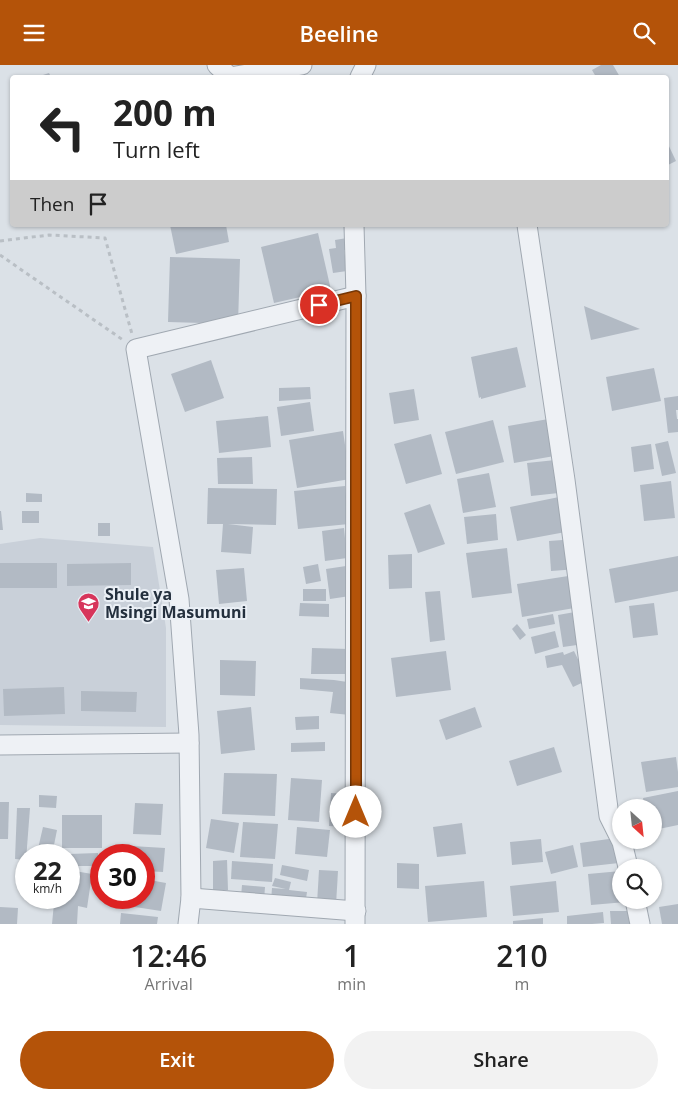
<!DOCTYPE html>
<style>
:root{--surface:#fff;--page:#f2f2f2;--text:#222;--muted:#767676;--accent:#b45309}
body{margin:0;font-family:"Open Sans",sans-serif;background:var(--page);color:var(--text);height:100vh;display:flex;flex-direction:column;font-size:19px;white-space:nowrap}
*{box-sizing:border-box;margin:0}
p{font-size:16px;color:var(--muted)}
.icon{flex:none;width:28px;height:28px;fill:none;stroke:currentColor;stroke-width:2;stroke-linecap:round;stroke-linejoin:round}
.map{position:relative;height:859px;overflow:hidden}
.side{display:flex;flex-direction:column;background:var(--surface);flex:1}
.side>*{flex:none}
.top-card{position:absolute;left:10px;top:10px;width:659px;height:152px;border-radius:5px;box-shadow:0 1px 4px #0004;background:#fff;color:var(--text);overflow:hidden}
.needle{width:32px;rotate:153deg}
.buttons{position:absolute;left:612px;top:734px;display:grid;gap:10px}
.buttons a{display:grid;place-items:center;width:50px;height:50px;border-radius:50%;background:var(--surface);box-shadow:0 1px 4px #0004;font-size:25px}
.speed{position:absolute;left:15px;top:779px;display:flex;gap:10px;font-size:25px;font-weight:700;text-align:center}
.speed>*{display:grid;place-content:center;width:65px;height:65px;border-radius:50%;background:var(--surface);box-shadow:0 1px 4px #0004;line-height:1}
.speed small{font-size:12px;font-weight:400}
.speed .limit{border:8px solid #d22;background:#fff;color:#111}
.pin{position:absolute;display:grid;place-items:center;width:42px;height:42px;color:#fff;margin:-21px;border:2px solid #fff;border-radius:50%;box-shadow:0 1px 5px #0007}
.me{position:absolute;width:55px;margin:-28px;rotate:0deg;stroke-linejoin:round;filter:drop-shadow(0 0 4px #0008)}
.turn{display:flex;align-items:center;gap:18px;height:105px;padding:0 20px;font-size:22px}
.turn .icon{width:65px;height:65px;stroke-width:2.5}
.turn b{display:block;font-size:35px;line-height:42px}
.then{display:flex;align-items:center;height:48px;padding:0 20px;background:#0003;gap:10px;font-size:19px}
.eta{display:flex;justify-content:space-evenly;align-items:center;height:85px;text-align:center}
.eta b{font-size:30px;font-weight:600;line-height:35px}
.action{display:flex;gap:10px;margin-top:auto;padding:10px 20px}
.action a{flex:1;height:58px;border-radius:30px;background:var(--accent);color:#fff;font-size:20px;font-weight:600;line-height:58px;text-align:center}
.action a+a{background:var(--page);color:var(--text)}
header{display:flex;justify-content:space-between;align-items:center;height:65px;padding:0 20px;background:var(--accent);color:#fff;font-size:22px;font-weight:600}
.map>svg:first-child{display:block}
.built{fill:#c9d0d9}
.building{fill:#b2bac4}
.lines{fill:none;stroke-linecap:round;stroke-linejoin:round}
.minor-casing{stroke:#a0a8b1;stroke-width:21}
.path{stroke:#b9bfc5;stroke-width:3;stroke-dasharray:4 4;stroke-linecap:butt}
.minor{stroke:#eef1f5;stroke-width:19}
.route-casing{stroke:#753606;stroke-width:12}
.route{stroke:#b45309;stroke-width:9}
.labels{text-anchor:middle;stroke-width:4;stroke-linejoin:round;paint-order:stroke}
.poi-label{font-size:16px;font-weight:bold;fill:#24303e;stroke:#eaeff5;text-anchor:start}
</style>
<header><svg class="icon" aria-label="menu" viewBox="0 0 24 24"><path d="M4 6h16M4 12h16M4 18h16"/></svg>Beeline<svg class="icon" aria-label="search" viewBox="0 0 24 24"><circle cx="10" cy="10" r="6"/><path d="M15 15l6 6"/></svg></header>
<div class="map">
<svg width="678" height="859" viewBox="0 0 678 859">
<rect width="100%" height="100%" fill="#dbe1e7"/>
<path class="built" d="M 40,473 L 153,482 L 166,563 L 166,662 L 0,660 L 0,479 Z"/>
<g class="building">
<path d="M 601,0 L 613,0 L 620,12 L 596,12 L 592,5 Z"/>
<path d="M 49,8 L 51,12 L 37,12 Z"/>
<path d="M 666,75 L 676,96 L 666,101 Z"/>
<path d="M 170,160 L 226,160 L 229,177 L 176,189 Z"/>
<path d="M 318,168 L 331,225 L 274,238 L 261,182 Z"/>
<path d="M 359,171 L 361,182 L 344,185 L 347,206 L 333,208 L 329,184 L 336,183 L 335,175 Z"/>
<path d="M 170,192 L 240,194 L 238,259 L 168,257 Z"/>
<path d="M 584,241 L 640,264 L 591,275 Z"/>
<path d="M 517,282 L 526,322 L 481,334 L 481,332 L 479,333 L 471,292 Z"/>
<path d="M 211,295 L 224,333 L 185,347 L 171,309 Z"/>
<path d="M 654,303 L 661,336 L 612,346 L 606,312 Z"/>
<path d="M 310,322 L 311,334 L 279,336 L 279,323 Z"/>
<path d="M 414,324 L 419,355 L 394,359 L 389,328 Z"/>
<path d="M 678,331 L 678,345 L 676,345 L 677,354 L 678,354 L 678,367 L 668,368 L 664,333 Z"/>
<path d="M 310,337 L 314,366 L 281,371 L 277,342 Z"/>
<path d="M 268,351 L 271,382 L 219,388 L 216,356 Z"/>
<path d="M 560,352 L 566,389 L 514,398 L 508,361 Z"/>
<path d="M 493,355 L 504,397 L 456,409 L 445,367 Z"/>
<path d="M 343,366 L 350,414 L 297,423 L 289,375 Z"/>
<path d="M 431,369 L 442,409 L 406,419 L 394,379 Z"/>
<path d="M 668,376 L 676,408 L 662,411 L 655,379 Z"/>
<path d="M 651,379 L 654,404 L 634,407 L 631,382 Z"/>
<path d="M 252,392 L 253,419 L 218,419 L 217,393 Z"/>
<path d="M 565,394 L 568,427 L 531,431 L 527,398 Z"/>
<path d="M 489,408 L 496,442 L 463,448 L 457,414 Z"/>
<path d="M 671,416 L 675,453 L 644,456 L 640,420 Z"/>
<path d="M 345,421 L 349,459 L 298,464 L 294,426 Z"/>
<path d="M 208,423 L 277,424 L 276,460 L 228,459 L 253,462 L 251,489 L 221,487 L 223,459 L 207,459 Z"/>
<path d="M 26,428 L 42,429 L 42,437 L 26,437 Z"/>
<path d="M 564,431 L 571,466 L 517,476 L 510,442 Z"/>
<path d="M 430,439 L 445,479 L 418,488 L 404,448 Z"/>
<path d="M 0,446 L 1,446 L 3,465 L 0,465 Z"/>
<rect x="22" y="446" width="17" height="12"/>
<path d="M 496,449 L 498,475 L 467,479 L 464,452 Z"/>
<rect x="98" y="458" width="12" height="13"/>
<path d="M 344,463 L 347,493 L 325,496 L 322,466 Z"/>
<path d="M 576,474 L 578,504 L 551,506 L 549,476 Z"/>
<path d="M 507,483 L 512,528 L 472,533 L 466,488 Z"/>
<path d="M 412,489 L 412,523 L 389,524 L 388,490 Z"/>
<path d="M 678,491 L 678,526 L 615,538 L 609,504 Z"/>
<rect x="0" y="498" width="57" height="25"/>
<path d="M 131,498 L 131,520 L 67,521 L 67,499 Z"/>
<path d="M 318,499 L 321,516 L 306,519 L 303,502 Z"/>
<path d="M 346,501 L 350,531 L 330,534 L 326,504 Z"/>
<path d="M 244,503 L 247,536 L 219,539 L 216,505 Z"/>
<path d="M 581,509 L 586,541 L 522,552 L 517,519 Z"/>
<rect x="303" y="524" width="23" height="12"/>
<path d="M 440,526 L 445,575 L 430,577 L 425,527 Z"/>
<path d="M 300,538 L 329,539 L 329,552 L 299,551 Z"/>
<path d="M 654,538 L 658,570 L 633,573 L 629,541 Z"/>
<path d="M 586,545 L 591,578 L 563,582 L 558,550 Z"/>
<path d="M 553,549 L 555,559 L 529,564 L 527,554 Z"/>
<path d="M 517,559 L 526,570 L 520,575 L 512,564 Z"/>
<path d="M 555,566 L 559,582 L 535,589 L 531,572 Z"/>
<path d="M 312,583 L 349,584 L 348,609 L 311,609 Z"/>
<path d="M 446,586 L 451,625 L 396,632 L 391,593 Z"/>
<path d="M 574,586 L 588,615 L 573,622 L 562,600 L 547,603 L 545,591 L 563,587 L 564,590 Z"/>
<path d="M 220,595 L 256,596 L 255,631 L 220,630 Z"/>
<path d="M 300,613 L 334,615 L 354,618 L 350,650 L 330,648 L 333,627 L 300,624 Z"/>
<path d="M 64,622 L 65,649 L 4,651 L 3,624 Z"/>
<path d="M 81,626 L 137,627 L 136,647 L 81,646 Z"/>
<path d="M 251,642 L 255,685 L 221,689 L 217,646 Z"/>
<path d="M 475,642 L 482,662 L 446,675 L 439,655 Z"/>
<path d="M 319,651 L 319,664 L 296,665 L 295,652 Z"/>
<path d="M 325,677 L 325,686 L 291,687 L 291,678 Z"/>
<path d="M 554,682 L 562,707 L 517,721 L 509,696 Z"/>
<path d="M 676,692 L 678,707 L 678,722 L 646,727 L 641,697 Z"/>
<path d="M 224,708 L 277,709 L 275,751 L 222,749 Z"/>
<path d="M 291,713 L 322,715 L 319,757 L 288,755 Z"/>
<path d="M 678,726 L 678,760 L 654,765 L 654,742 L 645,742 L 643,733 Z"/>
<path d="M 331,728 L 348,729 L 346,762 L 329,761 Z"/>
<path d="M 39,730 L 57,731 L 56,743 L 39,742 Z"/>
<path d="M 0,737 L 9,737 L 8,774 L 0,774 Z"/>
<path d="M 135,738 L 163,739 L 161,770 L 133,769 Z"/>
<path d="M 17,743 L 30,743 L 26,795 L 15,794 Z"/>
<rect x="62" y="750" width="40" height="33"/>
<path d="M 211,754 L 239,758 L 234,788 L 206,783 Z"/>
<path d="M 243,757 L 278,759 L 275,794 L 240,792 Z"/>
<path d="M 462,758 L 466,789 L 437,792 L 433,762 Z"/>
<path d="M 43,762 L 57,765 L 52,790 L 37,788 Z"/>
<path d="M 297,762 L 330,765 L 327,792 L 295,789 Z"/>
<path d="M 616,773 L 619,798 L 583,802 L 580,778 Z"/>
<path d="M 541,774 L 543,797 L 512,800 L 510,777 Z"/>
<path d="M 115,780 L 165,783 L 163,807 L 144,806 L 144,790 L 115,790 Z"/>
<path d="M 573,780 L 578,802 L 551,809 L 545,787 Z"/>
<path d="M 98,788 L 98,801 L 69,801 L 69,789 Z"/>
<path d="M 227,795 L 228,825 L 213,826 L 213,796 Z"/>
<path d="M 232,796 L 273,799 L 272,817 L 231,814 Z"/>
<path d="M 397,798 L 419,799 L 419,824 L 397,823 Z"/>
<path d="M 282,800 L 309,805 L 307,816 L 280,810 Z"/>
<path d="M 69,805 L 92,809 L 87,843 L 78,841 L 77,859 L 52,859 L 54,838 L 26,834 L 26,832 L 69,832 Z"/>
<path d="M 319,805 L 338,806 L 336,840 L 317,839 Z"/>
<path d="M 621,806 L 621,835 L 626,835 L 626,837 L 591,840 L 588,809 Z"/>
<path d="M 275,813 L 291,817 L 289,825 L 307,827 L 305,840 L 271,836 L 272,823 L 286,824 L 272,821 Z"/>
<path d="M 144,814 L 166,818 L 161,846 L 135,842 L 136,832 L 144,832 Z"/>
<path d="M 484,816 L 487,852 L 428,857 L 425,821 Z"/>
<path d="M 556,816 L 559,847 L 513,851 L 510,821 Z"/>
<path d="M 242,820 L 265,822 L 264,835 L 241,832 Z"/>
<path d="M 678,839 L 678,859 L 662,859 L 659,842 Z"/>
<path d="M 0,842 L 18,843 L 17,859 L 0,859 Z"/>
<path d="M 610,846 L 632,846 L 632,859 L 611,859 Z"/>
<path d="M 603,847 L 604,858 L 592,859 L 567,859 L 567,851 Z"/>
<path d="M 121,848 L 158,852 L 157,859 L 120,859 Z"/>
<path d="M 543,853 L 543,859 L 513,859 L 513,856 Z"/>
</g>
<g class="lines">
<defs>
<g id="minor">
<path d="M 217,0 L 230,12 L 302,0"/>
<path d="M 360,12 L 366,0"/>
<path d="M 354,160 L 356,231 L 355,859"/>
<path d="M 527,160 L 565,415 L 609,751 L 622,777 L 628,802"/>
<path d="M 0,680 L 189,678"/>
<path d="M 191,833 L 356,846"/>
<path d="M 635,835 L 640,859"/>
<path d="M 188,859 L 191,833 L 189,670 L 179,534 L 136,284 L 356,231"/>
</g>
</defs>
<use href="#minor" class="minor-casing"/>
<g class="path">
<path d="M 0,176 L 49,170 L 105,173 L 132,269"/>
<path d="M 0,190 L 123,275"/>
</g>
<use href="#minor" class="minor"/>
</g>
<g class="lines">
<defs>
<path id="route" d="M 319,240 L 356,231 L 356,747"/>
</defs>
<use href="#route" class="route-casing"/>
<use href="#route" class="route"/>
</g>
<defs>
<symbol id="school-pin" viewBox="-11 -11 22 30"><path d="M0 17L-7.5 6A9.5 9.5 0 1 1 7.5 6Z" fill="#d7355b" stroke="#eaeff5"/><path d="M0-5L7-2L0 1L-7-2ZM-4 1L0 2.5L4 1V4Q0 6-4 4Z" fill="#fff"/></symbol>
</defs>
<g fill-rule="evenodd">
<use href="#school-pin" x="76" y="526" width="25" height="34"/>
</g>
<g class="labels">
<g class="poi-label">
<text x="105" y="535">Shule ya<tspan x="105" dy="18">Msingi Masumuni</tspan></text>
</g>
</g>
</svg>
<div class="buttons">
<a><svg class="needle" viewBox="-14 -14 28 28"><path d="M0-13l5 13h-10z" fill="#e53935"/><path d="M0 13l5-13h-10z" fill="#767676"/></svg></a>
<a><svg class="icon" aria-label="search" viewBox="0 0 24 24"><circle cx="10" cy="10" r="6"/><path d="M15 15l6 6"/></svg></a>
</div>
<div class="speed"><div>22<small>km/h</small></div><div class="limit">30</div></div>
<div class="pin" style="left:319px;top:240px;background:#d93025"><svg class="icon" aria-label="arrive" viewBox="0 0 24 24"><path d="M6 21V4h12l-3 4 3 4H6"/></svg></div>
<svg class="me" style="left:356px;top:747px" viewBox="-20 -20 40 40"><circle r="19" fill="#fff"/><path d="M0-13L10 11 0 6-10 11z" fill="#b45309"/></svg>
<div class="top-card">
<div class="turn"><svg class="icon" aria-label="left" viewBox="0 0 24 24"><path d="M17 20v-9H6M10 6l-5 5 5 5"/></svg><div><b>200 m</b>Turn left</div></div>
<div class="then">Then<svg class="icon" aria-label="arrive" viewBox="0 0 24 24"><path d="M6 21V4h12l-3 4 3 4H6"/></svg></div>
</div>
</div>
<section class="side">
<div class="eta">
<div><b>12:46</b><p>Arrival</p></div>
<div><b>1</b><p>min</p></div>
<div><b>210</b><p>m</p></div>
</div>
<div class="action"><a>Exit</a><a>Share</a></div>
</section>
